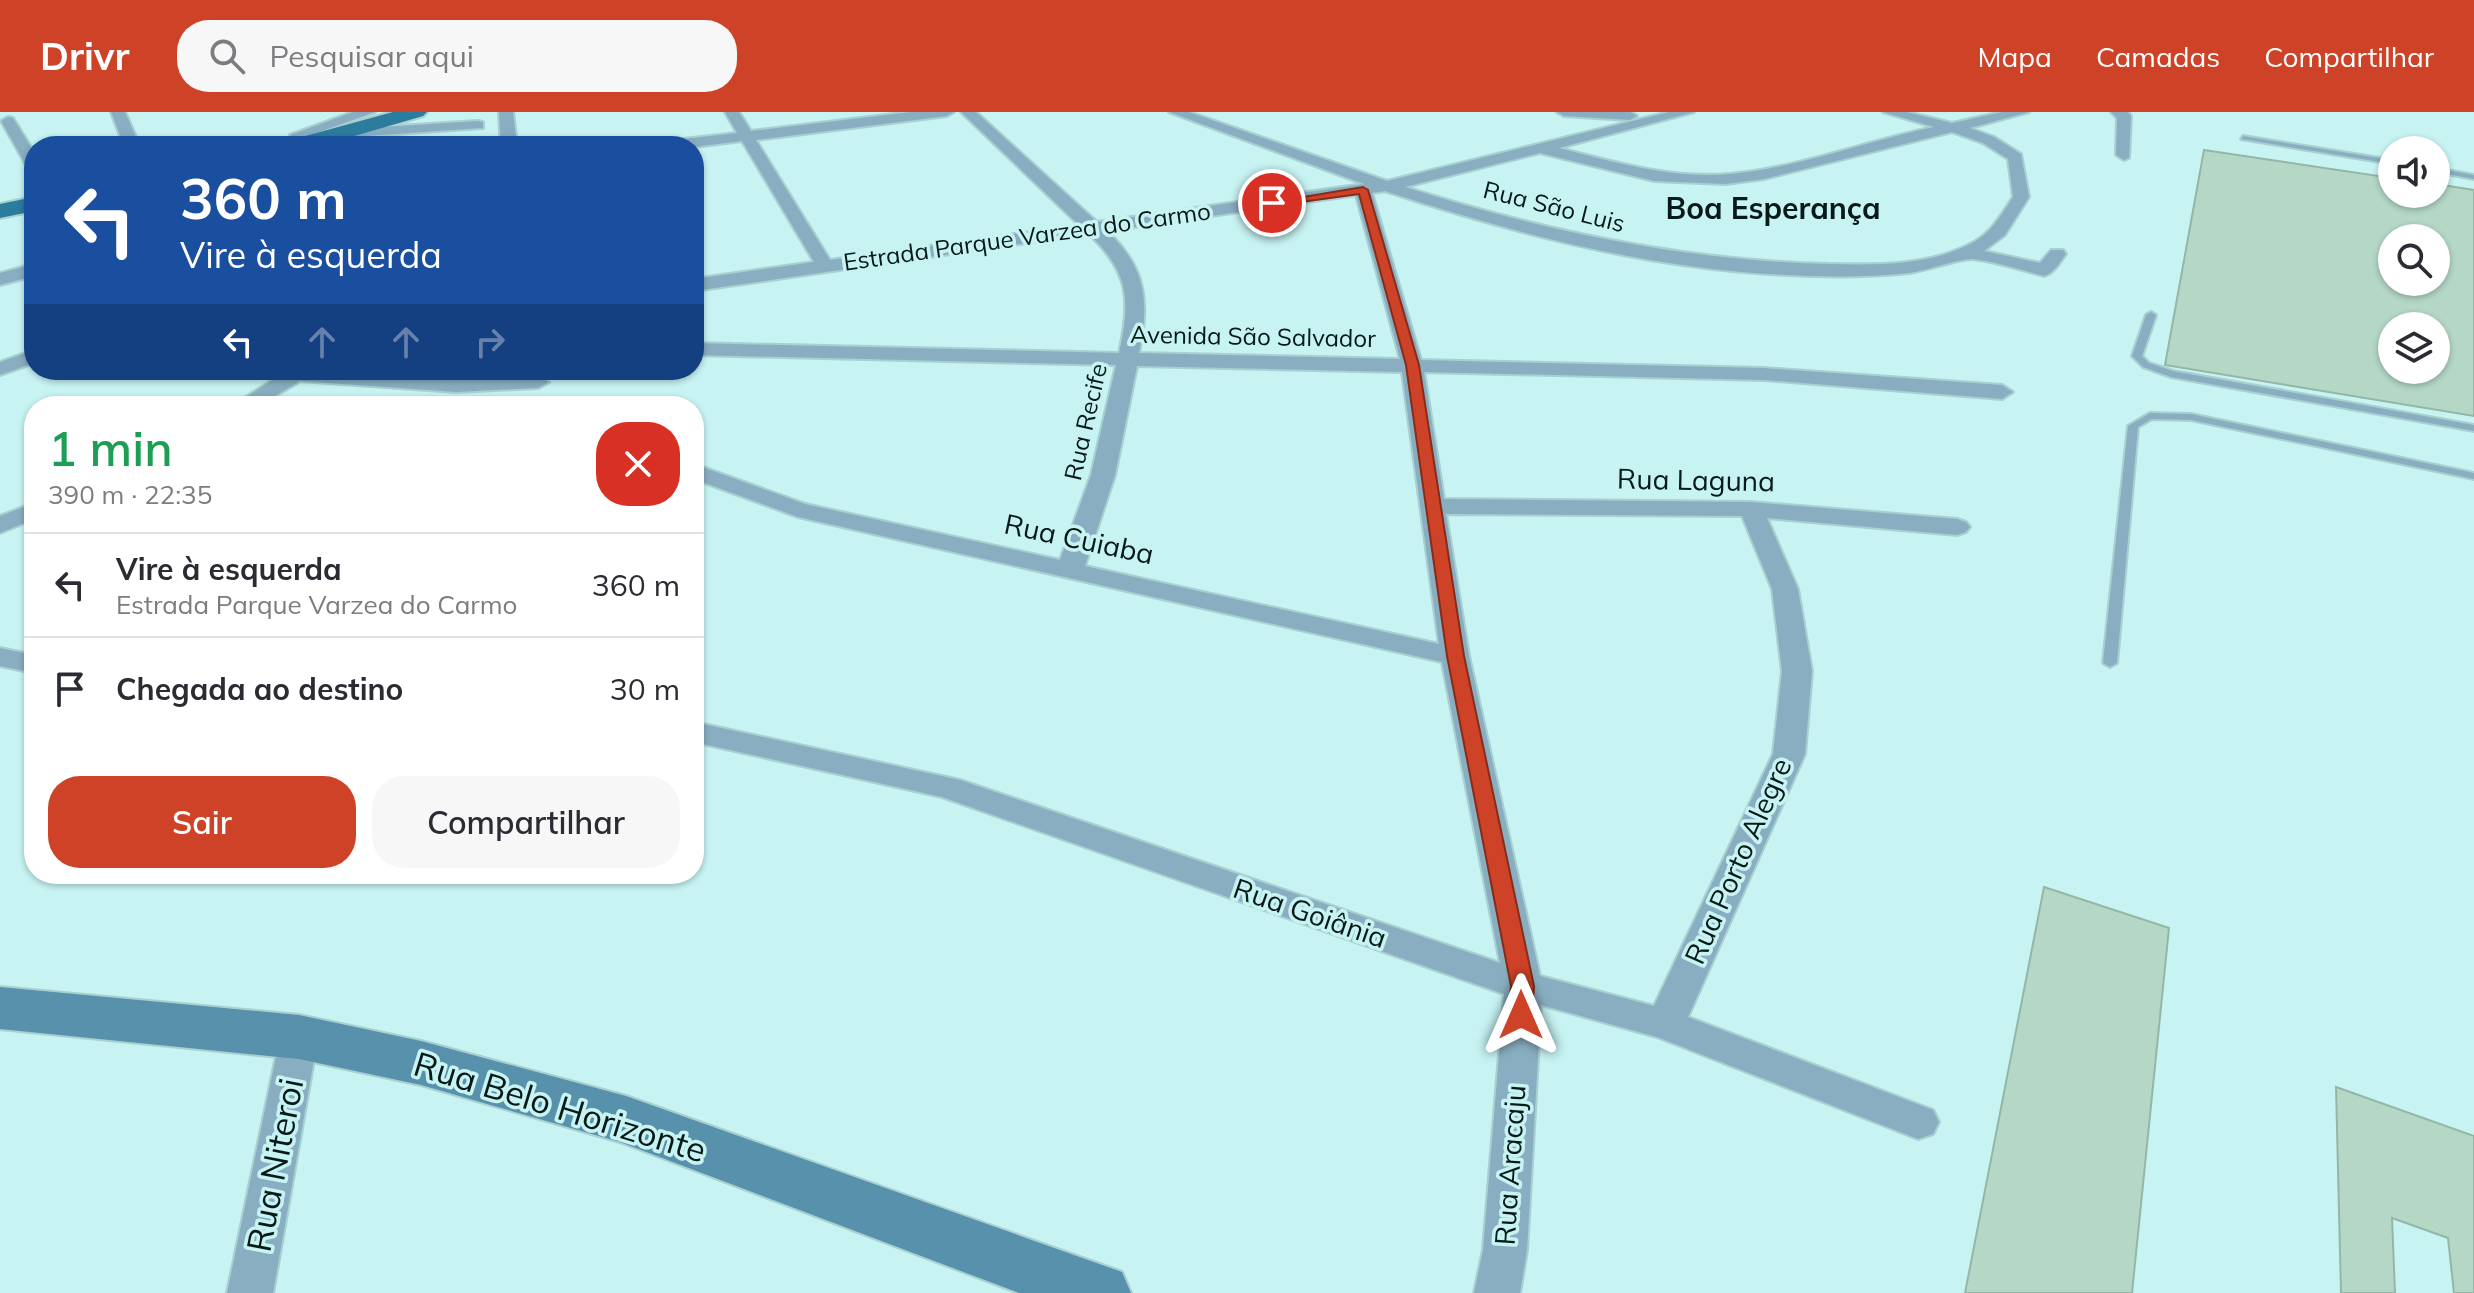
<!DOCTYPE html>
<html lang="pt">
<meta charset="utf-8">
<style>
:root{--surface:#fff;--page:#f7f7f7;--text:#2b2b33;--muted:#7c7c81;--line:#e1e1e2;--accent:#ce4327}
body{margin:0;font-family:Mulish,sans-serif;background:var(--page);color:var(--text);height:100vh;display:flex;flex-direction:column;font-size:30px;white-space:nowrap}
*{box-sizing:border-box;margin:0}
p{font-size:26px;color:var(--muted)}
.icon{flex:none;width:44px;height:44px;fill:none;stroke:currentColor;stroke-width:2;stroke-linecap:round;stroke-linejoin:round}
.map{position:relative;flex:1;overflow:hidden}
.panel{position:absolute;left:24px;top:284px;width:680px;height:488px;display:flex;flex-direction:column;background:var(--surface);border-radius:32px;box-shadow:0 2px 6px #0004}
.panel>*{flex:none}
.top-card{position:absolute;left:24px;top:24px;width:680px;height:244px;border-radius:32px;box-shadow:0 2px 6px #0004;background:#1a4fa0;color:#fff;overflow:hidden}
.fabs{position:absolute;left:2378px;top:24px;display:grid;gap:16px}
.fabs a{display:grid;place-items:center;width:72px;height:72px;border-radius:50%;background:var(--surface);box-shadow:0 2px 6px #0004;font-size:40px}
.pin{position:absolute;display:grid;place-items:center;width:68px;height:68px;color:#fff;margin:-34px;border:4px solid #fff;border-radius:50%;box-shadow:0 2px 8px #0007}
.me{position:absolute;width:88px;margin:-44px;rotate:0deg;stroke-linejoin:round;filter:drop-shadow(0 0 6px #0008)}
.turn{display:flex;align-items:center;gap:28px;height:168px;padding:0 24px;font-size:36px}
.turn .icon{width:104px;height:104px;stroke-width:2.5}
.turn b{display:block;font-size:56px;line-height:68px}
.lanes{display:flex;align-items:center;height:76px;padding:0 24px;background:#0003;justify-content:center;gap:40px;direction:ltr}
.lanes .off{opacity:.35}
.round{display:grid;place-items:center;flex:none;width:84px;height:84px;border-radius:32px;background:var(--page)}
.summary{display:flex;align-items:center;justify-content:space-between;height:136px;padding:0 24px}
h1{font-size:48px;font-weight:600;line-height:60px;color:#1e9e55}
.cta{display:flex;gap:16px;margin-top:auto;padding:16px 24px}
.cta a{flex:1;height:92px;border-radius:32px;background:var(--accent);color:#fff;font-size:32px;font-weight:600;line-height:92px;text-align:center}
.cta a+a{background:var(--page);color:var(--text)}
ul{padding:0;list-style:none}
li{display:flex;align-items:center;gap:24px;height:104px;padding:0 24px;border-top:2px solid var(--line)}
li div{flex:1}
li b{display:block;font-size:30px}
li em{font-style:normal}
header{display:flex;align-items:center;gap:48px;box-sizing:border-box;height:112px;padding:0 40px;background:var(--accent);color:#fff}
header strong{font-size:38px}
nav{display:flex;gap:44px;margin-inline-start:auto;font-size:28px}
.search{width:560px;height:72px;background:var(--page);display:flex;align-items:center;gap:20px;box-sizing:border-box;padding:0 28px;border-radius:32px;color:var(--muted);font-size:30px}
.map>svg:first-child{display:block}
.building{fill:#b4d7c6;stroke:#94b7a5;stroke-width:2;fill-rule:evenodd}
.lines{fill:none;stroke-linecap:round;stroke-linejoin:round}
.service-casing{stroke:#a8d0d0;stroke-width:4}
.minor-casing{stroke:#a8d0d0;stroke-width:4}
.secondary-casing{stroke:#a8d0d0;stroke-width:4}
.primary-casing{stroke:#a8d0d0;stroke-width:4}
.service{fill:#89aec1;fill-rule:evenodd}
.minor{fill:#89aec1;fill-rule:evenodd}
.secondary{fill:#5791ac;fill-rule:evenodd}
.primary{fill:#2c7c9d;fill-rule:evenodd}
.route{fill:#ce4327;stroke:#862c19;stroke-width:2}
.labels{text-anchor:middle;stroke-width:7;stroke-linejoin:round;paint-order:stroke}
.far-street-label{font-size:24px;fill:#081919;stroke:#c7f3f3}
.street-label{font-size:28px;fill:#081919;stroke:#c7f3f3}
.far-district-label{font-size:30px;font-weight:bold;fill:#081919;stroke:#c7f3f3}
.near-street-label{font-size:34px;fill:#081919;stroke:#c7f3f3}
</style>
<header>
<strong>Drivr</strong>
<div class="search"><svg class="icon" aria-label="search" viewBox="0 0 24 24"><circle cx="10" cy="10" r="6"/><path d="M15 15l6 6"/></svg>Pesquisar aqui</div>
<nav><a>Mapa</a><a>Camadas</a><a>Compartilhar</a></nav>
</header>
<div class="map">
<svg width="2474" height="1181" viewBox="0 0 2474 1181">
<rect width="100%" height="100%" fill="#c7f3f3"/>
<g class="building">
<path d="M 2204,38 L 2392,66 L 2392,82 L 2436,82 L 2436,72 L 2474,78 L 2474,304 L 2165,253 ZM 2392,126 L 2436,126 L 2436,170 L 2392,170 ZM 2392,214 L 2436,214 L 2436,258 L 2392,258 Z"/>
<path d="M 2044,775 L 2169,816 L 2132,1181 L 1965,1181 Z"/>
<path d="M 2336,975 L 2474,1024 L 2474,1181 L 2454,1181 L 2448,1126 L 2392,1106 L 2395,1181 L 2341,1181 Z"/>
</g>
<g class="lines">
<defs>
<g id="service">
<path d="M 2243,24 L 2392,48 L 2392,52 L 2241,27 Z"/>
<path d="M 2436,56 L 2474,63 L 2474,67 L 2436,60 Z"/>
<path d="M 2151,200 L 2156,203 L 2142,244 L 2149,251 L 2173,259 L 2474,313 L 2474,319 L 2171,265 L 2143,255 L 2132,244 L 2146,203 Z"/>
<path d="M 2150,301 L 2191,302 L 2474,361 L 2474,367 L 2191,308 L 2152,307 L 2138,315 L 2117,551 L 2110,555 L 2103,551 L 2128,314 Z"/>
</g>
<g id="minor">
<path d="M 111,0 L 125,0 L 140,34 L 124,34 Z"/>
<path d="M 353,0 L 375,0 L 311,23 L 318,27 L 318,33 L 308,33 L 290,23 Z"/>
<path d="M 499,0 L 513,0 L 517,34 L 501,34 Z"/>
<path d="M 725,0 L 739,0 L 751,19 L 911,0 L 954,0 L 947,4 L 756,28 L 830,148 L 1079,113 L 961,0 L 976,0 L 1097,110 L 1364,72 L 1169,0 L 1189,0 L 1387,69 L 1669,0 L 1694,0 L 1559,36 C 1614,50 1671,67 1729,62 C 1798,56 1866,29 1934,15 L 1883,0 L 1907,0 L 1952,11 L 2002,0 L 2029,0 L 1970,16 L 1994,25 L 2021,42 L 2029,85 L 2005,123 L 1984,139 L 2040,151 L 2051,138 L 2063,138 L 2066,142 C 2060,150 2054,161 2044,164 C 2021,158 1997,150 1973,147 C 1961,146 1925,159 1909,161 C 1863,166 1815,165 1769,162 C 1639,154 1509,120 1385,79 L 1372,81 L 1421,248 L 1764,256 L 2002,273 L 2013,280 L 2002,287 L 1764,268 L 1424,260 L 1444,387 L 1751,390 L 1957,407 L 1966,410 L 1970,415 L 1966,420 L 1957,423 L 1767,406 L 1798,477 L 1812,559 L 1805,642 L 1688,905 L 1933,998 L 1939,1010 L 1933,1022 L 1918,1027 L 1657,925 L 1541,893 L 1527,1138 L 1520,1181 L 1474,1181 L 1483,1138 L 1504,882 L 942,685 L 694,630 L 694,610 L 960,668 L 1500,851 L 1442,550 L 798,405 L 694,367 L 694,352 L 805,392 L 1060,448 L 1091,363 L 1116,253 L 694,243 L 694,231 L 1119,241 C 1131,188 1129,160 1089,122 L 694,179 L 694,167 L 814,150 L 742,29 L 694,35 L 658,34 L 666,29 L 737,21 ZM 1952,20 L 1983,31 L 2008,47 L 2013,85 C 2000,105 1990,123 1968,133 C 1926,154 1876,153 1830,152 C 1685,149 1543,119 1405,75 L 1540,41 L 1654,69 L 1726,72 L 1764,67 ZM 1356,83 L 1400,247 L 1139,241 C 1150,190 1146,155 1107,119 ZM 1137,254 L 1402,260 L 1439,532 L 1085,454 L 1115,363 ZM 1446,402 L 1742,404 L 1772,477 L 1782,559 L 1773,642 L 1654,894 L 1540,864 L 1469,544 Z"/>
<path d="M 1557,0 L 1631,0 L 1637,4 L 1630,8 L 1564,4 Z"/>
<path d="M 2111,0 L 2128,0 L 2131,4 L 2129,46 L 2124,48 L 2116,43 L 2117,6 Z"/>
<path d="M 8,5 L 13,6 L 34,40 L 34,58 L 26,53 L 1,9 Z"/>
<path d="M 478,9 L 483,10 L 483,16 L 350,25 L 343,21 L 350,17 Z"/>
<path d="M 34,152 L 34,164 L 0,173 L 0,161 Z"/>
<path d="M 34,238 L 34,251 L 0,263 L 0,250 Z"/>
<path d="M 288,258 L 456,268 L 538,264 L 549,270 L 538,276 L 456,280 L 300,269 L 259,294 L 232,294 Z"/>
<path d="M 34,391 L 34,407 L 0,421 L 0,404 Z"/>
<path d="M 0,536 L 34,543 L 34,561 L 0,554 Z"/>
<path d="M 299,909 L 313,914 L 318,925 L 273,1181 L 227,1181 L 280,925 L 285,914 Z"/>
</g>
<path id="secondary" d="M 0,875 L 299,903 L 421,929 L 626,984 L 1122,1160 L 1131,1181 L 1019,1181 L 620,1030 L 421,973 L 299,947 L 0,917 Z"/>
<g id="primary">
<path d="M 393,0 L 427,0 L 423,4 L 320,34 L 284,34 L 287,29 Z"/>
<path d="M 34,85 L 34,99 L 0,106 L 0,92 Z"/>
</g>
</defs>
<use href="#service" class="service-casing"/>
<use href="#minor" class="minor-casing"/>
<use href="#secondary" class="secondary-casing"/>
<use href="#primary" class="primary-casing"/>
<use href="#service" class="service"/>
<use href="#minor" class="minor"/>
<use href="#secondary" class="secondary"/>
<use href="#primary" class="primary"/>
</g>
<path class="route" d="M 1363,75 L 1368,78 L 1419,253 L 1464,544 L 1534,874 L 1532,903 L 1529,910 L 1521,912 L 1512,910 L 1509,903 L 1511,874 L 1447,544 L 1406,253 L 1359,82 L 1272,94 L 1267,91 Z"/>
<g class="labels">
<g class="far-street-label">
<text transform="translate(1554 95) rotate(14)" y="8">Rua São Luis</text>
<text transform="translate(1027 125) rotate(-8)" y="8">Estrada Parque Varzea do Carmo</text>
<text transform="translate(1253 225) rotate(1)" y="8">Avenida São Salvador</text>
<text transform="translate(1086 310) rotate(-77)" y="8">Rua Recife</text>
</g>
<g class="street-label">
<text transform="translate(1696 368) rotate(1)" y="10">Rua Laguna</text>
<text transform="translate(1079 427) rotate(12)" y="10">Rua Cuiaba</text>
<text transform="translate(1738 749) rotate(-66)" y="10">Rua Porto Alegre</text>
<text transform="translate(1310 801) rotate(19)" y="10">Rua Goiânia</text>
<text transform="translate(1510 1053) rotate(-86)" y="10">Rua Aracaju</text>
</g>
<g class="far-district-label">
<text x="1773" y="107">Boa Esperança</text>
</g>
<g class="near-street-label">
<text transform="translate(560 995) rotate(17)" y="12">Rua Belo Horizonte</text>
<text transform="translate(275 1053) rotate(-79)" y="12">Rua Niteroi</text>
</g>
</g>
</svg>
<div class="fabs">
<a><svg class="icon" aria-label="sound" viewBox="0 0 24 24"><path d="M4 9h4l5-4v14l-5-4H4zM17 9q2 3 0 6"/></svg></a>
<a><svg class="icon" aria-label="search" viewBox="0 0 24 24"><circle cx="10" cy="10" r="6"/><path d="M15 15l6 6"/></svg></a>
<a><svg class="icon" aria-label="layers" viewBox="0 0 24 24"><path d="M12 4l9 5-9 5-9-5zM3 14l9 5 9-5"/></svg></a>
</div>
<div class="pin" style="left:1272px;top:91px;background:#d93025"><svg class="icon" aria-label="arrive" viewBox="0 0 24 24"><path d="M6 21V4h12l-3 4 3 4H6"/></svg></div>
<svg class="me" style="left:1521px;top:903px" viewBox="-20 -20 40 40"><path d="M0-17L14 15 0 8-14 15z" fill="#ce4327" stroke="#fff" stroke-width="4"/></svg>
<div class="top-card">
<div class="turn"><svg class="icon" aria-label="left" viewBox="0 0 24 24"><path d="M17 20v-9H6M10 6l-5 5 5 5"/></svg><div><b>360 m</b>Vire à esquerda</div></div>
<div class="lanes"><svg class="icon" aria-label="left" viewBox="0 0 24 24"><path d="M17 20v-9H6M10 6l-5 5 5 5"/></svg><svg class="icon off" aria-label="ahead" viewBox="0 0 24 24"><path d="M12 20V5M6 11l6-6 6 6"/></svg><svg class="icon off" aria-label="ahead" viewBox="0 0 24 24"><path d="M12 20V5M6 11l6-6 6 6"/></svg><svg class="icon off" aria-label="right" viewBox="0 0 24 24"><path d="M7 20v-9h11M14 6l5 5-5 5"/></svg></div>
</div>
<section class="panel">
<div class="summary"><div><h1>1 min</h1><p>390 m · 22:35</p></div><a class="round" style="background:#d93025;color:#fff"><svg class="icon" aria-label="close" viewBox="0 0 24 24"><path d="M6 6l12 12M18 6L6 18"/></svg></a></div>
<ul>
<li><svg class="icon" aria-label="left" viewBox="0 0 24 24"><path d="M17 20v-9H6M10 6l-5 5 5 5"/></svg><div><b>Vire à esquerda</b><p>Estrada Parque Varzea do Carmo</p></div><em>360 m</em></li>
<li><svg class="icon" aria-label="arrive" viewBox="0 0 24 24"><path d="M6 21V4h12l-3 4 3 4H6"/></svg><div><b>Chegada ao destino</b></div><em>30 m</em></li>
</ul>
<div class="cta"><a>Sair</a><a>Compartilhar</a></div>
</section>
</div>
